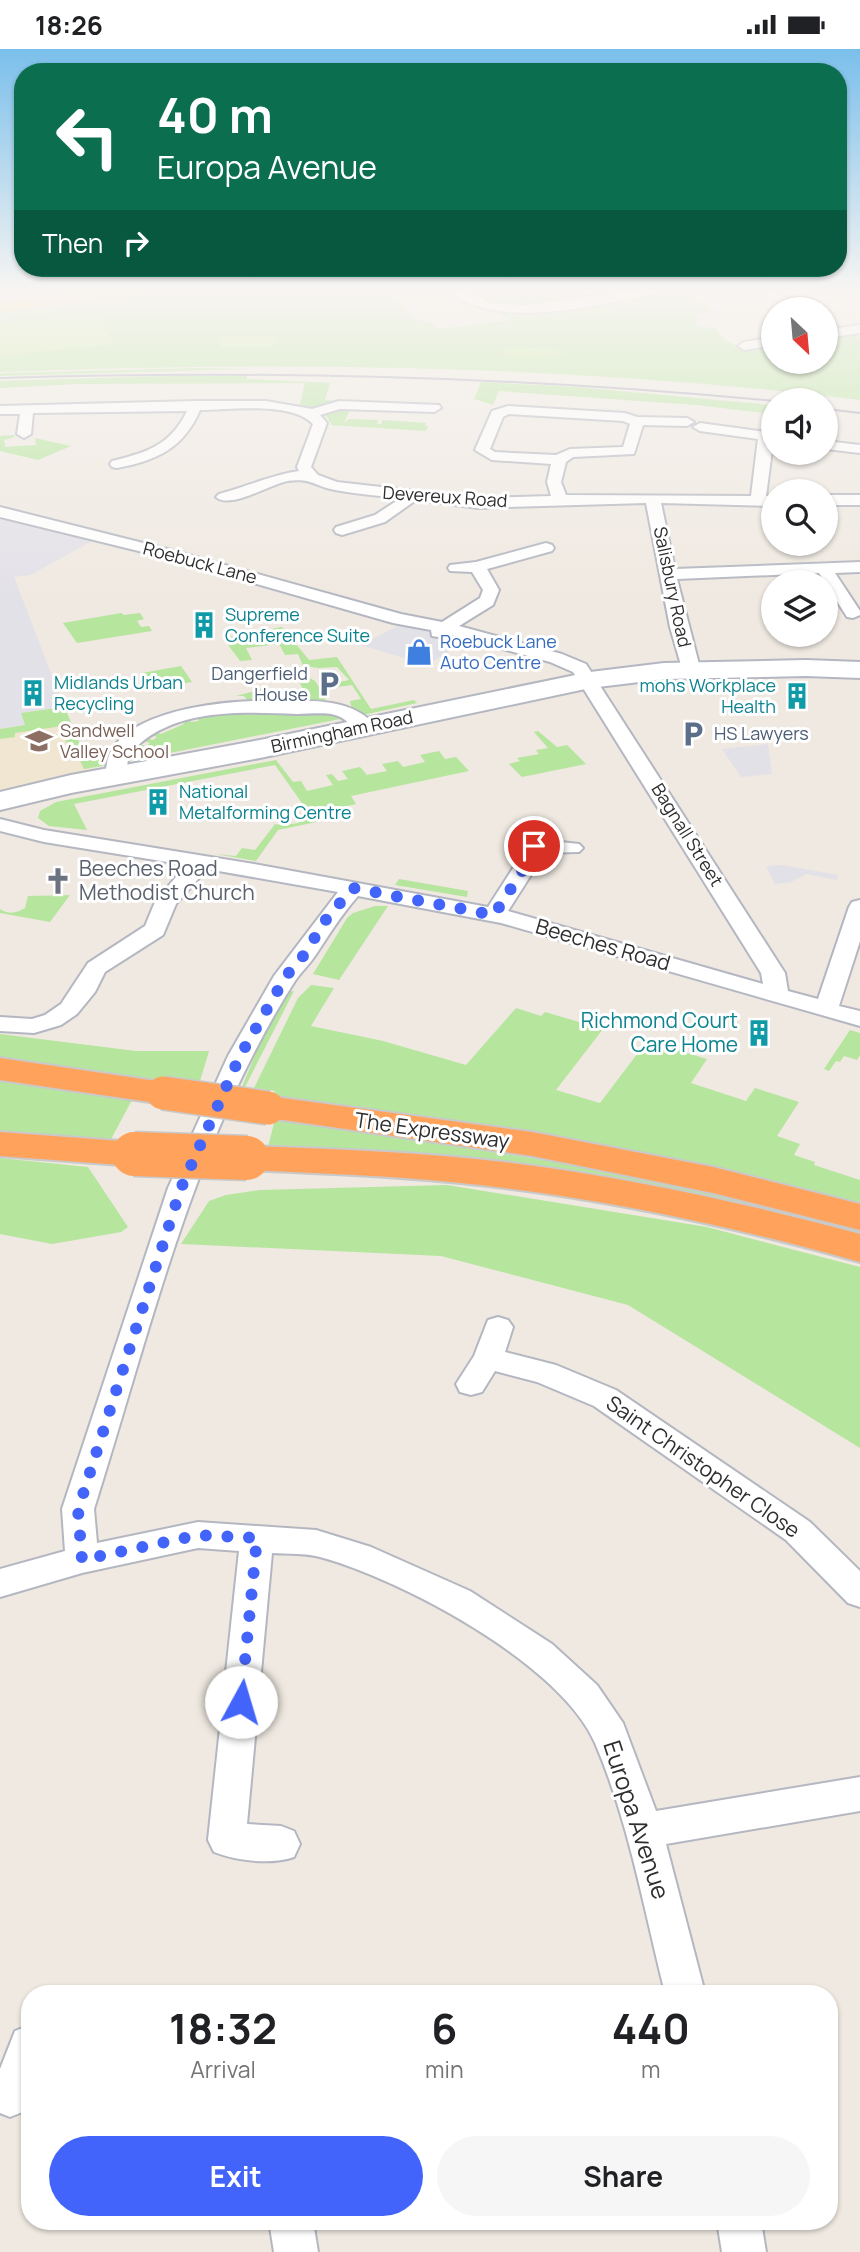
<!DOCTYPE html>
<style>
:root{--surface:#fff;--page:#f6f6f6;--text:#202124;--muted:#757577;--accent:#4264fb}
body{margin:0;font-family:Manrope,sans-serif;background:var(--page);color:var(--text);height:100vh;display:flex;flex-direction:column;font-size:26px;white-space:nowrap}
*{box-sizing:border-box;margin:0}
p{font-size:23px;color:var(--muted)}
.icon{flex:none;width:38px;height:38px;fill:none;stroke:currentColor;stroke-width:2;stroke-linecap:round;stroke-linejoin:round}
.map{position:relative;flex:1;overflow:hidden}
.details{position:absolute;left:21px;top:1936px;width:817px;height:245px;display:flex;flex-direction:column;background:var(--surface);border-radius:28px;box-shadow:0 2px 5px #0004}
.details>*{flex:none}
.top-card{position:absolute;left:14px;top:14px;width:833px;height:214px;border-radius:28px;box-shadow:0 2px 5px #0004;background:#0b6e4f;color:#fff;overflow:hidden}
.needle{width:46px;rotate:154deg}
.fabs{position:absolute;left:761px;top:248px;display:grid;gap:14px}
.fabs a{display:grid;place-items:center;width:77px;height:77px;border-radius:50%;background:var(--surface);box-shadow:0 2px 5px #0004;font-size:35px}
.pin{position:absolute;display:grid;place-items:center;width:60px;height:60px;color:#fff;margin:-30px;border:4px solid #fff;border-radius:50%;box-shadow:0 2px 7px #0007}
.me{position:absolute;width:77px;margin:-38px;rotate:6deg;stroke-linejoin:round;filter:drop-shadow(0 0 5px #0008)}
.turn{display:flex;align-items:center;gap:24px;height:147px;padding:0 28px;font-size:32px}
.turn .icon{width:91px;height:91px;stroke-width:2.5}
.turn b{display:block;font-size:49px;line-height:60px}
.then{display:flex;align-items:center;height:66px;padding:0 28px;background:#0003;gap:14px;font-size:26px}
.eta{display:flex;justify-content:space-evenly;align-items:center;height:119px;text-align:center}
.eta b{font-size:42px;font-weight:700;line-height:49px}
.button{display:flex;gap:14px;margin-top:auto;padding:14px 28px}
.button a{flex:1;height:80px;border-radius:42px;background:var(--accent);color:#fff;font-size:28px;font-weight:700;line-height:80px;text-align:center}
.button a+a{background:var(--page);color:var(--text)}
.status{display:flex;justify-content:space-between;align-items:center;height:49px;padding:0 35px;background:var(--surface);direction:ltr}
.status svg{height:19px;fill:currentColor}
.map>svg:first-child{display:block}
.industrial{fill:#e3e1e8}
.education{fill:#f0e6d1}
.green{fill:#b6e59e}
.pitch{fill:#c9ec9a}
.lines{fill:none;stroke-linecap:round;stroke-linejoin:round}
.street-casing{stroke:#b4b7c1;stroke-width:4}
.secondary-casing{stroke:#b4b7c1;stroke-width:4}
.primary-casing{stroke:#c9c9c9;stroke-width:4}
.highway-casing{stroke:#c9c9c9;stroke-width:4}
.street{fill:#fff;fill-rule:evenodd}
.secondary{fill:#fff;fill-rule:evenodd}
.primary{fill:#f2d163;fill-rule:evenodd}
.highway{fill:#ffa35c;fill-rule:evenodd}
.tram{stroke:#a3a6b8;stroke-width:2}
.highway-bridge-far1-casing{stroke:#c9c9c9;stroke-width:36;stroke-linecap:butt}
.highway-bridge-casing{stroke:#c9c9c9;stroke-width:47;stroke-linecap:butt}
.highway-bridge-far1{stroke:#ffa35c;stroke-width:33}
.highway-bridge{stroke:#ffa35c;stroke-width:44}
.route{stroke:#4264fb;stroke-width:12;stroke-dasharray:0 21.6}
.labels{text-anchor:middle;stroke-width:6;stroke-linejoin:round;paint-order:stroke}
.far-street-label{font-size:18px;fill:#2e2e2e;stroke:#fff}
.far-culture-label{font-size:18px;fill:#0d838f;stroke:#fff;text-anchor:start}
.far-shop-label{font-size:18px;fill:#366cbe;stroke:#fff;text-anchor:start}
.far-service-label{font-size:18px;fill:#4e5e75;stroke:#fff;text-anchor:end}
.far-education-label{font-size:18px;fill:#785e54;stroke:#fff;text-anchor:start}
.worship-label{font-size:21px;fill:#5b616d;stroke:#fff;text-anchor:start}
.street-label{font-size:21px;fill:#2e2e2e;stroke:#fff}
.culture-label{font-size:21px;fill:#0d838f;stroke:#fff;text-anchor:end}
.near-street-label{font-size:24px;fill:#2e2e2e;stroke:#fff}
</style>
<div class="status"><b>18:26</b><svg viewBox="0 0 49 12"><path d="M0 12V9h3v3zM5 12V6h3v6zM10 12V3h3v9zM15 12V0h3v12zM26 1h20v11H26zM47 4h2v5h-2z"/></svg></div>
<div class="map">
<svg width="860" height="2203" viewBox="0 0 860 2203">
<rect width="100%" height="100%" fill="#efe9e1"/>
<g class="industrial">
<path d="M 0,240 L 120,240 L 0,256 Z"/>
<path d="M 717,263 L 736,276 L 697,277 L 695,265 Z"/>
<path d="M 0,463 L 100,488 L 30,526 L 14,528 L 64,658 L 21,664 L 25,676 L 0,680 Z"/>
<path d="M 407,572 L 469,590 L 427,616 L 361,596 Z"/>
<path d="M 768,695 L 772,725 L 741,728 L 722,700 Z"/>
<path d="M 782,816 L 838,826 L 836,831 L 807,825 L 791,833 L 775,835 L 766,817 Z"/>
</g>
<path class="education" d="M 64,658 L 97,730 L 0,747 L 0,680 L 25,676 L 21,664 Z"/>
<g class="green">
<path d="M 169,240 L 393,240 L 377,242 L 400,253 L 416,270 L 432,274 L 439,280 L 509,271 L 493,261 L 618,251 L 680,240 L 717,263 L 696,265 L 697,277 L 715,279 C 728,301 750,300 773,297 L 774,313 L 826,313 L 826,289 L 852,285 L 860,289 L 860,351 C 575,316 287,312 0,323 L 0,262 Z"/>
<path d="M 465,240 L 579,240 L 583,245 L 593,246 L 505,255 L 484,251 Z"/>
<path d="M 198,319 L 249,320 L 0,327 L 0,325 L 6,324 Z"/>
<path d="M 163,327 L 247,327 L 247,330 L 330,334 L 325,351 L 337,352 L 335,356 L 319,361 L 300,356 L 305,334 L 79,335 L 0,339 L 0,332 Z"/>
<path d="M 481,333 L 577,338 L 771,356 L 773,365 L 696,356 L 499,342 L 493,356 L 474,350 Z"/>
<path d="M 346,358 L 351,358 L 344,374 L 349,370 L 378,371 L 377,375 L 381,375 L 383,371 L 426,374 L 425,377 L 428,377 L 426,382 L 332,376 L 325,365 Z"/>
<path d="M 14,386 L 15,388 L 4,391 L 5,398 L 36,396 L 35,389 L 71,397 L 38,411 L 0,402 L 0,387 Z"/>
<path d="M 121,564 L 124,566 L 140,564 L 144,570 L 137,572 L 141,578 L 149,577 L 152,582 L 77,594 L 63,574 Z"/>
<path d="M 282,578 L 309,611 L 337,608 L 371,660 L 414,651 L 417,654 L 363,666 L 352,660 L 350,652 L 361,650 L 352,636 L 337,638 L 335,634 L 349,631 L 337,618 L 319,619 L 303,617 L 298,605 L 285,606 L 279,595 L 246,599 L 252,611 L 240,612 L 223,589 Z"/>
<path d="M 181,617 L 192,633 L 152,640 L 142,624 Z"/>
<path d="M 308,628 L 315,632 L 326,649 L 323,653 L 249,653 L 244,647 L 236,647 L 266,639 L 270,646 L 304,642 L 298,630 Z"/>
<path d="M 61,645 L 67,656 L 102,650 L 105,655 L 94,657 L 92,654 L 65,659 L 83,703 L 113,699 L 113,705 L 102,701 L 92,707 L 108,716 L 84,720 L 76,703 L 70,703 L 62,682 L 71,681 L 69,676 L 15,684 L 15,688 L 0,690 L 0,680 L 25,676 L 21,664 L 64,658 Z"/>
<path d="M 275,660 L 336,665 L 340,670 L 120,714 L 126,702 L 139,704 L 142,700 L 130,698 L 134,694 L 146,697 L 150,694 L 139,690 L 141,688 L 153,691 L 157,688 L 147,684 L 150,682 L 161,685 L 184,675 L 178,670 L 187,668 L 191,673 L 199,672 L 196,666 Z"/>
<path d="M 538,682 L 557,698 L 567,696 L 586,715 L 522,728 L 509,715 L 520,712 L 517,709 L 539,705 L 536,701 L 548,699 L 534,683 Z"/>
<path d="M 439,702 L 445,710 L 456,708 L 469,722 L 351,747 L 356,755 L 316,764 L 321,772 L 278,781 L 256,812 L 215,805 L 236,807 L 242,799 L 255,801 L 275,775 L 281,776 L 287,769 L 291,775 L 299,774 L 295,767 L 309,764 L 275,716 L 74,755 L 87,781 L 49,777 L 38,769 L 40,762 L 56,753 L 276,711 L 293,733 L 301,732 L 307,742 L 333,736 L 326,726 L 332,725 L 338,732 L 348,730 L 342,722 L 360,718 L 367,726 L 387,722 L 382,715 L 398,712 L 403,718 L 425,713 L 420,706 Z"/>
<path d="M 399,830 L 468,842 L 467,848 L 395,836 Z"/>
<path d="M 70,846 L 50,873 L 0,864 L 0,860 C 9,866 16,864 25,859 L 28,847 Z"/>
<path d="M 375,857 L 388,857 L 339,931 L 313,925 L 347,869 L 353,864 Z"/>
<path d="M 311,936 L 334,939 L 311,977 L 383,992 L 466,1016 L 516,959 L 541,967 L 545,963 L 603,980 L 556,1041 L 600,1054 L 647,992 L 707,1010 L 691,1034 L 746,1052 L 755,1039 L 799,1053 L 777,1087 L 800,1095 L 794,1106 L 815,1113 L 814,1116 L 860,1131 L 860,1157 L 271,1052 L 275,1042 L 254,1039 L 298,949 Z"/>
<path d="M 294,942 L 245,1038 L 242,1038 L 262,989 L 288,943 Z"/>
<path d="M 850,981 L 860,984 L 860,1006 L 857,1011 L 844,1007 L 840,1013 L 836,1012 L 829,1022 L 824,1020 Z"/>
<path d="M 0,985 L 136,1002 L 209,1002 L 200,1032 L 171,1028 L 166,1037 L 0,1012 Z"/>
<path d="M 0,1030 L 133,1049 L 110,1092 L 0,1085 Z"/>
<path d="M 275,1070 L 584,1117 L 860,1178 L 860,1189 L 268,1098 Z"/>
<path d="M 0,1109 L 88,1118 L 128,1178 L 121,1183 L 52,1195 L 0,1185 Z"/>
<path d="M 447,1136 L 707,1178 L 860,1218 L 860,1399 L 628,1256 L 441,1207 L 181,1195 L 209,1152 L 226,1146 L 260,1141 Z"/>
</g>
<g class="pitch">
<path d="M 94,266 L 115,295 L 0,307 L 0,276 Z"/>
<path d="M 222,287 L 276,288 L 272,298 L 218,298 Z"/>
<path d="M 514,298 L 554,300 L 565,304 L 536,309 L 502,307 L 504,300 Z"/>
</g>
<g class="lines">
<defs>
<g id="street">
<path d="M 447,240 L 461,240 L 489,254 L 525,256 L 643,240 L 669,240 L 663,243 C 607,254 493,285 447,240 Z"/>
<path d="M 755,240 L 770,240 L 808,261 L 792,261 Z"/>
<path d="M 860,276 L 860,284 L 826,289 L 826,281 Z"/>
<path d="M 774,288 L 774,296 L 744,301 L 738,297 L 744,293 Z"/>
<path d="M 196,352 L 266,352 L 312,360 L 339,352 L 439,356 L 441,359 L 434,363 L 340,360 L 320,366 L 327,374 L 311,418 L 318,426 L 337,433 L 478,449 L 551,447 L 547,433 L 551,415 L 492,411 L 475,401 L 492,362 L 508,357 L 625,364 L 637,368 L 687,369 L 694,373 L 687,377 L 643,376 L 634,405 L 573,408 L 566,413 L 561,433 L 566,446 L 751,447 L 758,390 L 700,382 L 693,378 L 700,374 L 765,383 L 774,386 L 766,447 L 774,447 L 774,457 L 661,454 L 675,520 L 860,513 L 860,523 L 835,524 L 860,562 L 860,566 L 853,569 L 847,568 L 819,524 L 677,530 L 701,623 L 692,628 L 683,623 L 670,578 L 646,454 L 478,459 L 416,451 L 385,473 L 342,486 L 336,484 L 334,481 L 336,478 L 375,466 L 401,449 C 379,447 357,445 335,441 C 313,437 313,429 288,432 C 270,435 230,461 216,448 L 219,445 C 246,438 271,426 299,422 L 297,418 L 313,375 C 291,352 231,361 200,361 C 184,399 156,412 117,419 L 112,418 L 110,415 L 112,412 C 146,404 171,396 187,362 L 33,364 L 31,385 L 24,389 L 17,385 L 20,365 L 0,365 L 0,357 ZM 509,365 L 623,372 L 630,375 L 623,398 L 570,400 L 556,406 L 495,403 L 490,400 L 503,368 Z"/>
<path d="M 826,392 L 860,396 L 860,404 L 826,400 Z"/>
<rect x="826" y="446" width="34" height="10"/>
<path d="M 0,458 L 171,501 L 401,565 L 442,573 L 480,549 L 483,541 L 472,523 L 450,522 L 448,519 L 450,516 L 476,513 L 546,494 L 552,496 L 554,499 L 552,502 L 487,520 L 499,541 L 493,556 L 459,577 L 562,605 L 586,615 L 785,924 L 788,942 L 818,950 L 849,858 L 852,853 L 860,851 L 860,892 L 839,957 L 860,962 L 860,977 L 501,874 L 358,847 C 341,866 329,886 315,907 C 309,916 301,923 295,932 C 194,1090 150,1283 94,1460 L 97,1494 L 198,1473 L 316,1481 L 371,1498 L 470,1542 L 552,1595 L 597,1636 L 623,1674 L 656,1762 L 860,1728 L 860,1762 L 666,1795 L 705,1944 L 665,1944 C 644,1861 629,1773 595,1694 C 560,1614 401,1530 320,1508 C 305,1504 287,1505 272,1504 L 247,1775 L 281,1777 L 294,1782 L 300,1795 L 294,1808 C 271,1816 237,1812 214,1803 L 208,1791 L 239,1502 L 198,1499 L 82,1524 L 0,1548 L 0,1520 L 65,1502 L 62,1460 L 168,1139 L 228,1007 L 274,927 L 338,843 L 207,820 L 176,855 L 163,886 L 105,923 L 95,943 L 77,965 L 61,976 L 34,984 L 0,982 L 0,968 L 32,970 L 45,966 L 61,955 L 88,914 L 145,877 L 155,853 L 186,816 L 44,793 L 0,782 L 0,770 L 44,781 L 254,815 L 488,858 L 515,816 L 523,782 L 526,778 L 540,778 L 543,782 L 543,791 L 579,795 L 583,799 L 579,803 L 540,804 L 531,826 L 508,862 L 763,935 L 761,924 L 573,623 L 550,613 L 448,585 L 438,588 L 432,587 L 431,581 L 393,574 L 159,507 L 0,468 Z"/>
<path d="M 256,652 C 294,653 350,644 376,678 L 373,682 C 355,686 350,670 335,666 C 324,663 309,665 297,665 C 243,663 175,658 133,701 C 125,710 129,721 123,730 L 109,730 L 106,726 C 103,664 214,653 256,652 Z"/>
<path d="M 498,1268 L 508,1271 L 513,1278 L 505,1303 L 556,1316 L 616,1341 L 810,1473 L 860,1522 L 860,1558 L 848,1554 L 786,1491 L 594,1357 L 537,1333 L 495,1322 L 482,1343 L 471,1346 L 460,1343 L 456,1335 L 474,1307 L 488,1271 Z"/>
<path d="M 30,1976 L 30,2050 L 25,2062 L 10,2068 L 0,2064 L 0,2020 L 15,1982 Z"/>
<path d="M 269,2172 L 313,2172 L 318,2203 L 274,2203 Z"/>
<path d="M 717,2172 L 761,2172 L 766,2203 L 722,2203 Z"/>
</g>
<path id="secondary" d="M 806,611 L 860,613 L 860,629 L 806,627 L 664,630 L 590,639 L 260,709 L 71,744 L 0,761 L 0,743 L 71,726 L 260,691 L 590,623 L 664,614 Z"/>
<path id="primary" d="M 100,240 L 149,240 L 141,245 L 0,263 L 0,253 Z"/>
<g id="highway">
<path d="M 0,1009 L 163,1033 L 176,1036 L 182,1044 L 176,1052 L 163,1055 L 0,1031 Z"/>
<path d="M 268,1047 L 532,1083 L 713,1118 L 860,1155 L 860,1181 L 713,1144 L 532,1107 L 255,1067 L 249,1059 L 255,1051 Z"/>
<path d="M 0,1083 L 134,1093 L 148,1096 L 153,1105 L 148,1114 L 134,1117 L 0,1107 Z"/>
<path d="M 247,1097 C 335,1100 424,1103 512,1114 C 630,1129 745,1154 860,1185 L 860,1213 C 745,1181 630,1155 512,1140 C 424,1128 335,1125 247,1121 L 233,1118 L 228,1109 L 233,1100 Z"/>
</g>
</defs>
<use href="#street" class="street-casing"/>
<use href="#secondary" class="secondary-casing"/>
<use href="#primary" class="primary-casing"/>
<use href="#highway" class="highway-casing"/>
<use href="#street" class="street"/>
<use href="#secondary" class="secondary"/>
<use href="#primary" class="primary"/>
<use href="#highway" class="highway"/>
<g class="tram">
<path d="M 0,329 C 259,321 516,327 774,352"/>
<path d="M 826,360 L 860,364"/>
</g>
<defs>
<path id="highway-bridge-far1" d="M 163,1044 L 268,1059"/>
<path id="highway-bridge" d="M 134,1105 L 247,1109"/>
</defs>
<use href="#highway-bridge-far1" class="highway-bridge-far1-casing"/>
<use href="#highway-bridge" class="highway-bridge-casing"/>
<use href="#highway-bridge-far1" class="highway-bridge-far1"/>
<use href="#highway-bridge" class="highway-bridge"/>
</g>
<linearGradient id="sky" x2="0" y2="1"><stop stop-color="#7abfeb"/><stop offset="0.44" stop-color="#f8f5f2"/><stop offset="1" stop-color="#f8f5f2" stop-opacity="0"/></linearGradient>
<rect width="860" height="549" fill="url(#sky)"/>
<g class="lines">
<path class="route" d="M 241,1653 L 257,1489 L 198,1486 L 82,1511 L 78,1461 L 181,1139 L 240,1007 L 286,927 L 304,906 L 327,869 L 353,839 L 494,866 L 526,816 L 534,797"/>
</g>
<defs>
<symbol id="building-bare" viewBox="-9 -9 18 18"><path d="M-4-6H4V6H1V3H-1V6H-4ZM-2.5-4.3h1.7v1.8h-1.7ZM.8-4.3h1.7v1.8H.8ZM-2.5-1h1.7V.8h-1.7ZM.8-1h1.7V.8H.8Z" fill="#0f9aa8" stroke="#fff" stroke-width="2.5" paint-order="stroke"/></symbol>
<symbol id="shop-bare" viewBox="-9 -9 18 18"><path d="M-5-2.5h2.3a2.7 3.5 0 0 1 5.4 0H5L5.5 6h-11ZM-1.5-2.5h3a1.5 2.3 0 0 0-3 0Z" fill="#3f7fe0" stroke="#fff" stroke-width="2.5" paint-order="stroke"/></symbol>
<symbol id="parking-bare" viewBox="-9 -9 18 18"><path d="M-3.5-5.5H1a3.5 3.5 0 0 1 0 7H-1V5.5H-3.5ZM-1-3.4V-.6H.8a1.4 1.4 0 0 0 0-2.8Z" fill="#5c6f8a" stroke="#fff" stroke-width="2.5" paint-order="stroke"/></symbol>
<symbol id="school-bare" viewBox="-9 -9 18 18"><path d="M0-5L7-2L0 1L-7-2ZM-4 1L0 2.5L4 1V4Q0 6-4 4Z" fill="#8d6e63" stroke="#fff" stroke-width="2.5" paint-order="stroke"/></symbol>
<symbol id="church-bare" viewBox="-9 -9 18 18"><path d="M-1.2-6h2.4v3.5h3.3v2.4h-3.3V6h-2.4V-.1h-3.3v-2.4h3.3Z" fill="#6b7280" stroke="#fff" stroke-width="2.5" paint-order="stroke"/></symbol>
</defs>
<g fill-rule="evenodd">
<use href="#building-bare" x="185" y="557" width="38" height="38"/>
<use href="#shop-bare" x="400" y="584" width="38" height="38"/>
<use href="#parking-bare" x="310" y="616" width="38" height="38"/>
<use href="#building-bare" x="14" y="625" width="38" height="38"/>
<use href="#building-bare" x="778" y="628" width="38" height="38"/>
<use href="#parking-bare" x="674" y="666" width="38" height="38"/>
<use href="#school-bare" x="20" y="673" width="38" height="38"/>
<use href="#building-bare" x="139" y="734" width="38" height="38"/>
<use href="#church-bare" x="39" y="813" width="38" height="38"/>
<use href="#building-bare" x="740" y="965" width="38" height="38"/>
</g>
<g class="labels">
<g class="far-street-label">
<text transform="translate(445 448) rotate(4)" y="6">Devereux Road</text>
<text transform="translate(200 514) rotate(15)" y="6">Roebuck Lane</text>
<text transform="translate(672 538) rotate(78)" y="6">Salisbury Road</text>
<text transform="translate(342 683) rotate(-12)" y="6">Birmingham Road</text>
<text transform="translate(687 786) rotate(58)" y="6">Bagnall Street</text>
</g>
<g class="far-culture-label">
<text x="225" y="572">Supreme<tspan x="225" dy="21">Conference Suite</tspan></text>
<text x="54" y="640">Midlands Urban<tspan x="54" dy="21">Recycling</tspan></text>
<text x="776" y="643" text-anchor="end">mohs Workplace<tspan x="776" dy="21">Health</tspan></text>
<text x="179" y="749">National<tspan x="179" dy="21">Metalforming Centre</tspan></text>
</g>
<g class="far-shop-label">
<text x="440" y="599">Roebuck Lane<tspan x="440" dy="21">Auto Centre</tspan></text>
</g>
<g class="far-service-label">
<text x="308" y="631">Dangerfield<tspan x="308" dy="21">House</tspan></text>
<text x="714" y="691" text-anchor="start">HS Lawyers</text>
</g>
<g class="far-education-label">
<text x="60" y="688">Sandwell<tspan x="60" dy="21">Valley School</tspan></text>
</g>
<g class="worship-label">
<text x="79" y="827">Beeches Road<tspan x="79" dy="24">Methodist Church</tspan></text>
</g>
<g class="street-label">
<text transform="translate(603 896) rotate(16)" y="7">Beeches Road</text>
<text transform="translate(432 1082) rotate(8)" y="7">The Expressway</text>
<text transform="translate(703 1418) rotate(35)" y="7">Saint Christopher Close</text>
</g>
<g class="culture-label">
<text x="738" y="979">Richmond Court<tspan x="738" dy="24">Care Home</tspan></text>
</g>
<g class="near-street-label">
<text transform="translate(636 1771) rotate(72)" y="8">Europa Avenue</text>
</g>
</g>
</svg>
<div class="fabs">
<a><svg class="needle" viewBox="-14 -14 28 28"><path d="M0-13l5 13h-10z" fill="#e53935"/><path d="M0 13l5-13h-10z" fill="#757577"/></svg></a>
<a><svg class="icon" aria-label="sound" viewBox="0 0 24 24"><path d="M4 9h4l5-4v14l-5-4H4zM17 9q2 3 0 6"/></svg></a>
<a><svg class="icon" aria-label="search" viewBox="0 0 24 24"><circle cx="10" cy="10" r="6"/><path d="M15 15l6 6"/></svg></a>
<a><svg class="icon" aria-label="layers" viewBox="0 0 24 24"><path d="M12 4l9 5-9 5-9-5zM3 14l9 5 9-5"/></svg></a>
</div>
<div class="pin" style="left:534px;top:797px;background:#d93025"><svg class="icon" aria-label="arrive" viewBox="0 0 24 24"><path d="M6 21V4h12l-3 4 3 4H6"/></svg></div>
<svg class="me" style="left:241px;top:1653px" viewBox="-20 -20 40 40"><circle r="19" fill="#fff"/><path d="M0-13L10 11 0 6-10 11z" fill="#4264fb"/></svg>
<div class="top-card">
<div class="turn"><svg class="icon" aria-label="left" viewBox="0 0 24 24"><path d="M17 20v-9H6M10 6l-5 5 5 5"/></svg><div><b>40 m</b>Europa Avenue</div></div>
<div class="then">Then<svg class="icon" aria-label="right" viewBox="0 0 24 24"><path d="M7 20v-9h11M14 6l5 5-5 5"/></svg></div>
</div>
<section class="details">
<div class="eta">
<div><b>18:32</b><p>Arrival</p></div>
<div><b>6</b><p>min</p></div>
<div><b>440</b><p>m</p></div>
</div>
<div class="button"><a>Exit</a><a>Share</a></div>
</section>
</div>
